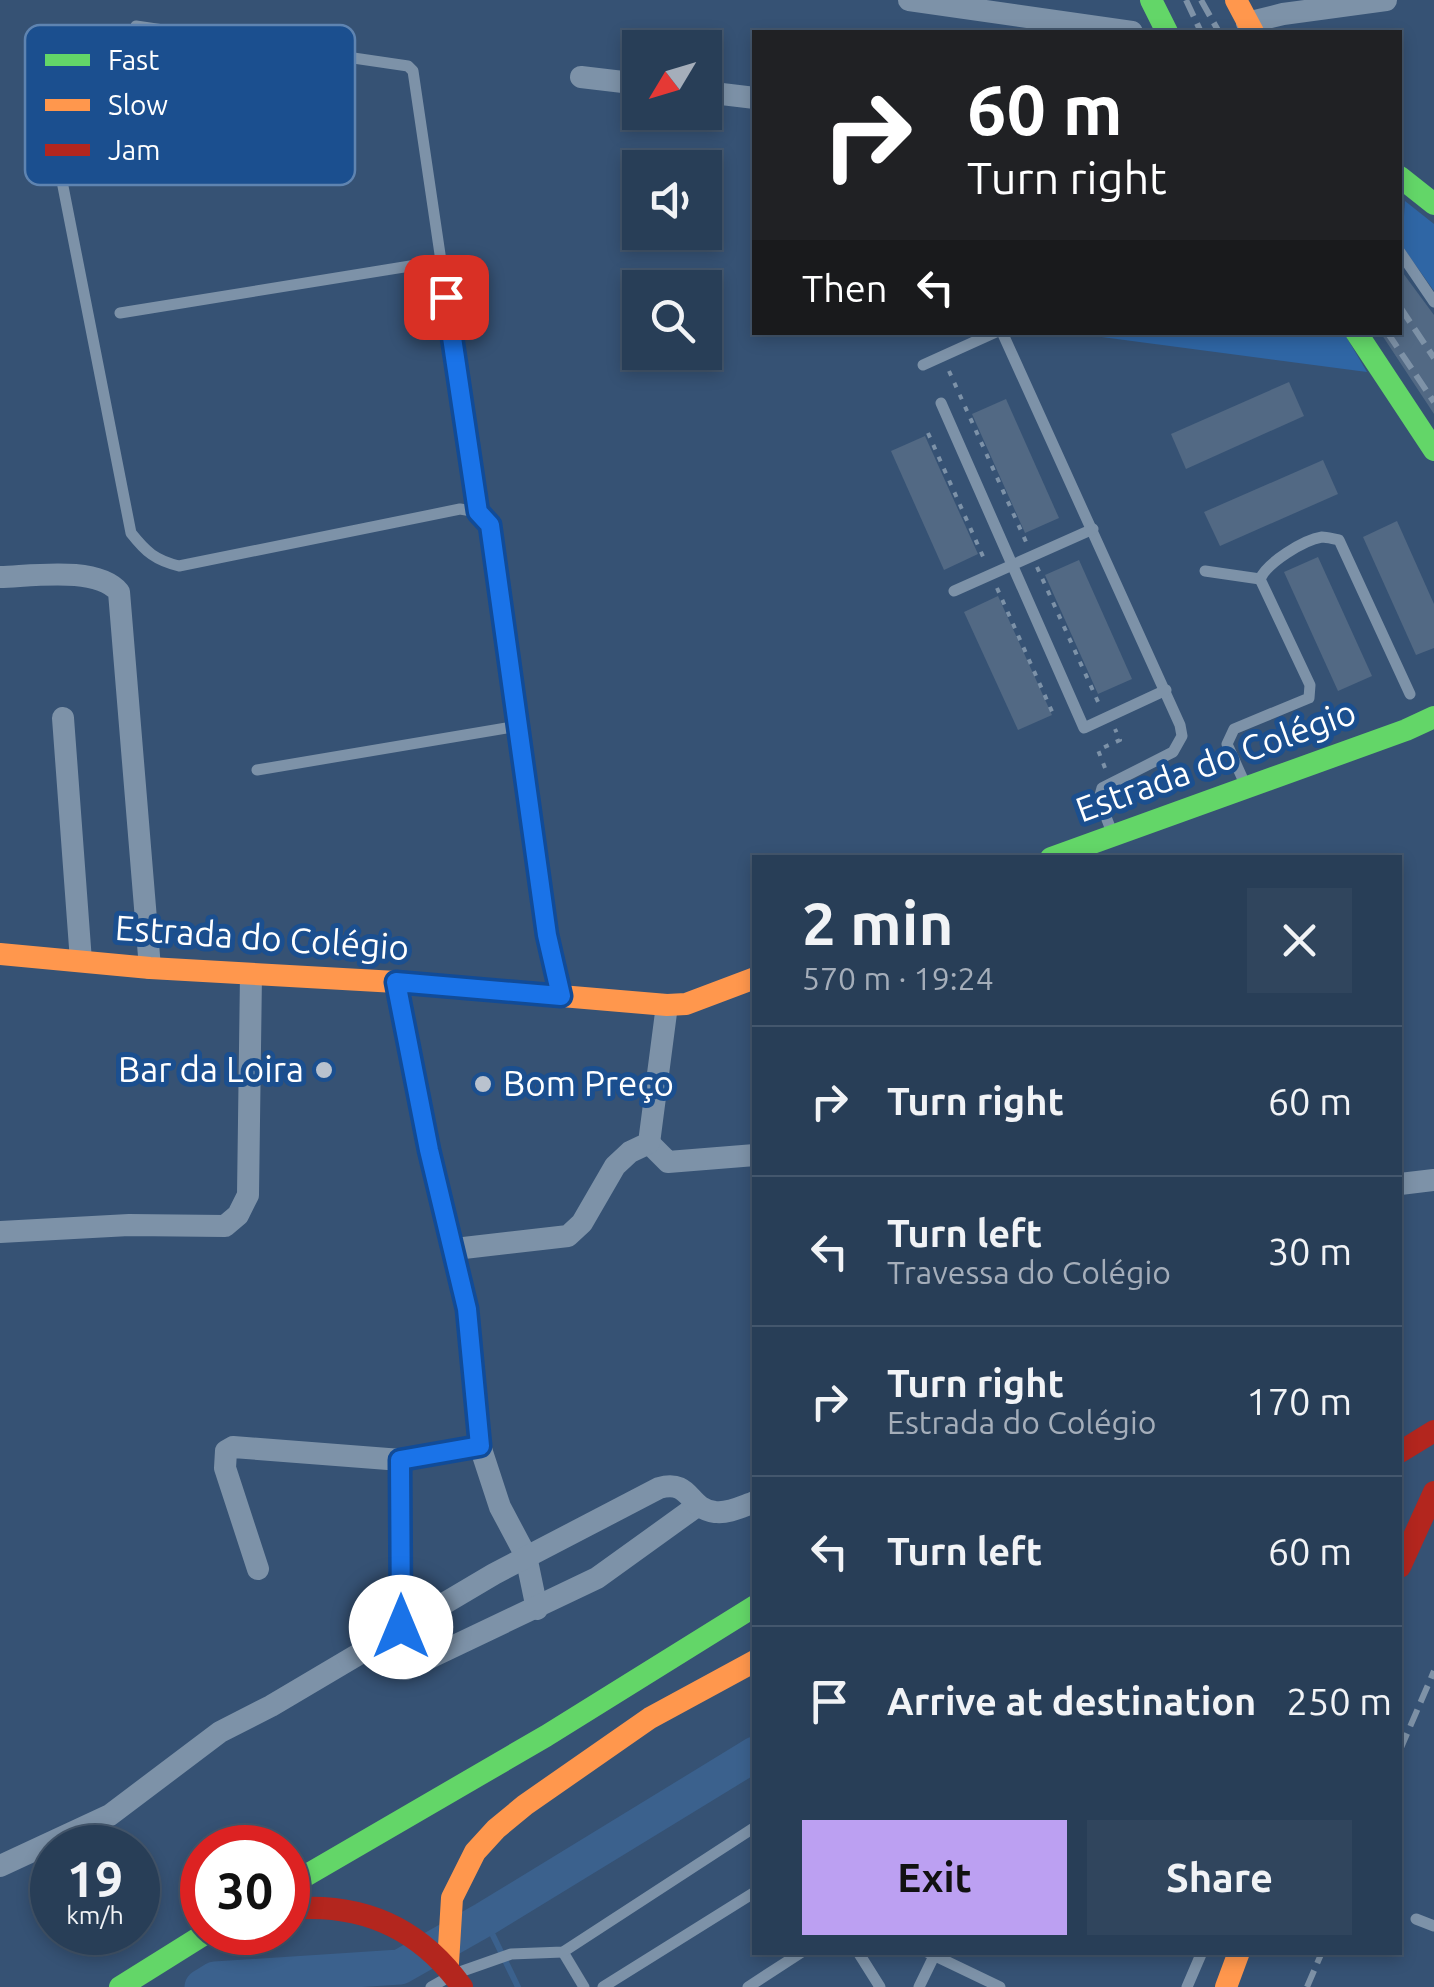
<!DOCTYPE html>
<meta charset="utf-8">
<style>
:root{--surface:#283e57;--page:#30455d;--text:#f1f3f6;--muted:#a5aeba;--line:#44576d;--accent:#bca0f2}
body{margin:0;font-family:Ubuntu,sans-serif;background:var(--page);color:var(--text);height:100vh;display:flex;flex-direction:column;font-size:38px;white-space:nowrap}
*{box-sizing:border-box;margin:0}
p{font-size:32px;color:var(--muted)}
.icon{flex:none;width:55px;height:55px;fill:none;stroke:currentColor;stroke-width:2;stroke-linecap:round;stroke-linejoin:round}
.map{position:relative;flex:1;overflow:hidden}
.panel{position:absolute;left:752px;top:855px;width:650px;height:1100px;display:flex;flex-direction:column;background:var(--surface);border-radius:0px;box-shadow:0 5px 15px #0003,0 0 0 2px var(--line)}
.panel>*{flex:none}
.hud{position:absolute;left:752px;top:30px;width:650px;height:305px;border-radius:0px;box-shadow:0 5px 15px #0003,0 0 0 2px var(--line);background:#202124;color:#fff;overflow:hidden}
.needle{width:65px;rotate:232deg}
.fabs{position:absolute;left:622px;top:30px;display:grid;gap:20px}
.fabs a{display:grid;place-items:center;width:100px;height:100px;border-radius:0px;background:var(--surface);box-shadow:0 5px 15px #0003,0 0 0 2px var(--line);font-size:50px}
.speed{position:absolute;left:30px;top:1825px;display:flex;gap:20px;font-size:50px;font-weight:700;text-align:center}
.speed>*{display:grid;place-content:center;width:130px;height:130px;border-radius:50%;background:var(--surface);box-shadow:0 5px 15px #0003,0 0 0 2px var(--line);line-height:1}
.speed small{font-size:25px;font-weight:400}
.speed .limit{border:15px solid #d22;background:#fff;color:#111}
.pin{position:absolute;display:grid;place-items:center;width:85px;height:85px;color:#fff;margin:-42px;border-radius:20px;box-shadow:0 5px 15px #0006}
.me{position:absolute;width:110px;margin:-55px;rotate:0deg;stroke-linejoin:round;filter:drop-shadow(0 0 8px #0008)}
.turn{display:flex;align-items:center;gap:35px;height:210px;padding:0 50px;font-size:45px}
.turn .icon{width:130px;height:130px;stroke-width:2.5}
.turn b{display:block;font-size:70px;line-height:85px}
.then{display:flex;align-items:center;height:95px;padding:0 50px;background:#0003;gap:20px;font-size:38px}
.round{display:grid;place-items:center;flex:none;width:105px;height:105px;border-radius:0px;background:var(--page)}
.head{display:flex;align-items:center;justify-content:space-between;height:170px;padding:0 50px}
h1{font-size:60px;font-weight:700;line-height:75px}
.primary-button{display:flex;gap:20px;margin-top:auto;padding:20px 50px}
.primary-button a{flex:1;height:115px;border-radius:0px;background:var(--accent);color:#111;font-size:40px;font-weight:700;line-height:115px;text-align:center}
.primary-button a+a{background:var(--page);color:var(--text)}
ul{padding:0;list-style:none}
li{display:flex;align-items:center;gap:30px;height:150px;padding:0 50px;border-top:2px solid var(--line)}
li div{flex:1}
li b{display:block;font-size:38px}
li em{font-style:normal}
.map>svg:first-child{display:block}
.green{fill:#2f66a5}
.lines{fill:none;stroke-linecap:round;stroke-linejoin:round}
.stream{stroke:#3b618d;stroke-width:6}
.river{stroke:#3b618d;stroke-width:35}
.building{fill:#526984}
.path{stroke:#7d92a8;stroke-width:4;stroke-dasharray:5 8;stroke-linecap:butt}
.lane{stroke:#7d92a8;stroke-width:11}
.street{stroke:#7d92a8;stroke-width:22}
.fast{stroke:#63d668;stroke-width:22}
.slow{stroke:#ff974d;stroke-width:22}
.jam{stroke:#b3261e;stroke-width:22}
.rail{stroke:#7e92a7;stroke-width:6;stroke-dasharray:18 8;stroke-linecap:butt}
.route-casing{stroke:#114b97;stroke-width:25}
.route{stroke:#1a73e8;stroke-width:18}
.poi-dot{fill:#b9c2ce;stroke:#1b4f8f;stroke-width:4}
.labels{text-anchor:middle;stroke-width:10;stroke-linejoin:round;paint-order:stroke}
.street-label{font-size:35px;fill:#fff;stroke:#1b4f8f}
.poi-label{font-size:35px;fill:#fff;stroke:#1b4f8f;text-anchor:end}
.key{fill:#1b4f8f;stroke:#5f84b1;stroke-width:2.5}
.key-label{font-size:28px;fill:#fff}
</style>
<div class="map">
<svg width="1434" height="1987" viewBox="0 0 1434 1987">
<rect width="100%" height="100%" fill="#365274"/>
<g class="green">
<path d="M 1405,201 L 1434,224 L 1434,291 L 1402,246 Z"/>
<path d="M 1344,333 L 1367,372 L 1079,334 L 1079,332 Z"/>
</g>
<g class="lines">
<path class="stream" d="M 485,1919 L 518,1987"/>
<path class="river" d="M 202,1987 L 215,1979 L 400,1967 L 485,1919 L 755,1754"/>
</g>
<g class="building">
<path d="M 1400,269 L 1434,315 L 1434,414 L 1380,332 L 1400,332 Z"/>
<path d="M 1289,382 L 1304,416 L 1186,469 L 1171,434 Z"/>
<path d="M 1006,399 L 1059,518 L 1025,533 L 972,414 Z"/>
<path d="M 925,436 L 978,554 L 944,570 L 891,451 Z"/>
<path d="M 1323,460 L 1338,494 L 1220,546 L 1204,512 Z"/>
<path d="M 1397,521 L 1434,604 L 1434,648 L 1416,655 L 1363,537 Z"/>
<path d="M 1318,557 L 1372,676 L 1338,691 L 1284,572 Z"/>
<path d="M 1079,560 L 1132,679 L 1098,694 L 1045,575 Z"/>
<path d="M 998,596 L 1052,715 L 1018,730 L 964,612 Z"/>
</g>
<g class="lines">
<g class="path">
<path d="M 949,371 L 1027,544"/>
<path d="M 928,433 L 985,561"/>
<path d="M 1037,567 L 1099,704"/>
<path d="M 997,588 L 1054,716"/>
<path d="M 1105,768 L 1098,750 L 1120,740 L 1115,729"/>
</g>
<g class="lane">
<path d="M 136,26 L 408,66 L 413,71 L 478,512"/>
<path d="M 40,69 L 131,533 C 146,552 155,560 179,566 L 460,509 L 478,512 L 491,525 L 547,935 L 560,992"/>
<path d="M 1400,252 L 1434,302"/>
<path d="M 120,313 L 441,261"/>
<path d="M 1002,332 L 1180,725 L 1182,736 L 1173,752 L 1102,788 L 1099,799 L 1113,835"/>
<path d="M 923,365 L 996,332"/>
<path d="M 941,403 L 1084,728 L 1166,690"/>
<path d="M 1205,571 L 1260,579"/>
<path d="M 954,591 L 1093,529"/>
<path d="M 257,770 L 518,726"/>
<path d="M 1245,784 L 1227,744 L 1234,729 L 1309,698 L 1310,685 L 1260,579 C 1267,563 1303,540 1322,537 C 1327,537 1333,539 1339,540 L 1410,694"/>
<path d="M 1416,1919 L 1434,1926"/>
<path d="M 563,1952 L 584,1987"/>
<path d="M 858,1952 L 880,1987"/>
<path d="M 927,1952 L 1000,1987"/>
<path d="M 431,1987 L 454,1974 L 511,1954 L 563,1952 L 755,1827"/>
<path d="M 603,1987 L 755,1892"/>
<path d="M 748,1987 L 802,1952"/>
<path d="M 919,1987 L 936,1952"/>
<path d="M 1187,1987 L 1202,1952"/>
</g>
<g class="street">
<path d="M 909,0 L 1132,32"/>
<path d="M 1247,23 L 1283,14 L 1386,0"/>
<path d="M 581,77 L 640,84"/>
<path d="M 705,92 L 755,98"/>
<path d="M 0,577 C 33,576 97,566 119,592 L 150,968"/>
<path d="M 63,718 L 81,961"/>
<path d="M 396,982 L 429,1150 L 467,1309 L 480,1446 L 500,1507 L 526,1556 L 537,1609"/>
<path d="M 649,1143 L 668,1162 L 755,1155"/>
<path d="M 1400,1184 L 1434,1180"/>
<path d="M 0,1232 L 129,1225 L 225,1226 L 238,1215 L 248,1195 L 251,974"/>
<path d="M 455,1249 L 568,1236 L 582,1223 L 615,1166 L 630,1152 L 649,1143 L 667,1005"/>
<path d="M 401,1460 L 401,1627"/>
<path d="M 258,1569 L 225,1468 L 226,1451 L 233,1447 L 401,1460 L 480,1446"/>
<path d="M 369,1648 L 406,1669 L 597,1578 L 697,1506"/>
<path d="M 0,1866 L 110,1815 L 220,1732 L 271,1706 L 494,1574 L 659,1488 C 692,1479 687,1509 715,1512 C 728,1514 743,1506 755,1502"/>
</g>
<g class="fast">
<path d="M 1151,0 L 1167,32"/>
<path d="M 1400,177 L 1434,204"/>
<path d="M 1356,332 L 1434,450"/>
<path d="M 1051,858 L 1406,730 L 1434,717"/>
<path d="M 288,1886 L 546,1736 L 755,1606"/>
<path d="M 120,1987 L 208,1932"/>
</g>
<g class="slow">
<path d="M 1236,0 L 1253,32"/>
<path d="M 0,954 L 150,968 L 396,982 L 667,1005 L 686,1004 L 755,978"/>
<path d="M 448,1963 L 452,1898 L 475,1852 L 496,1829 L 525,1805 L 650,1718 L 755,1661"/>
<path d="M 1226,1987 L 1239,1952"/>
</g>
<g class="jam">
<path d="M 1400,1452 L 1434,1431"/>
<path d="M 1400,1567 L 1434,1492"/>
<path d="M 288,1909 C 361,1902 419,1927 462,1987"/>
</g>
<g class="rail">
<path d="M 1186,0 L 1201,32"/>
<path d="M 1201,0 L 1219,32"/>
<path d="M 1400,307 L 1434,358"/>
<path d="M 1387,332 L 1434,402"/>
<path d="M 1400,1750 L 1434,1671"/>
<path d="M 1307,1987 L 1322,1952"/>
</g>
</g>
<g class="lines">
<defs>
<path id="route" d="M 401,1627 L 400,1460 L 480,1446 L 467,1309 L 429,1150 L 396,982 L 561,996 L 547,935 L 490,525 L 478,512 L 446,297"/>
</defs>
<use href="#route" class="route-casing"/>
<use href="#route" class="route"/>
</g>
<g class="poi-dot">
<circle cx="324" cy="1070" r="10"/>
<circle cx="483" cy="1084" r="10"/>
</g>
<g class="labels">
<g class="street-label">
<text transform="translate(1216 761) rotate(-20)" y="12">Estrada do Colégio</text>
<text transform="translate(262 938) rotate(4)" y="12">Estrada do Colégio</text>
</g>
<g class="poi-label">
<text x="304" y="1082">Bar da Loira</text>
<text x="503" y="1096" text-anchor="start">Bom Preço</text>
</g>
</g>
<rect x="25" y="25" width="330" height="160" rx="15" class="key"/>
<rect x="45" y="54" width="45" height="12" fill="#63d668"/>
<rect x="45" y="99" width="45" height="12" fill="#ff974d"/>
<rect x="45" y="144" width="45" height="12" fill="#b3261e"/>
<g class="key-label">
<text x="108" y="70">Fast</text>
<text x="108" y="115">Slow</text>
<text x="108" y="160">Jam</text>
</g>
</svg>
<div class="fabs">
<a><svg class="needle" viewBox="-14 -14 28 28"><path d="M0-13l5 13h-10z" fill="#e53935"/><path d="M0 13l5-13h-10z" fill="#a5aeba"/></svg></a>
<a><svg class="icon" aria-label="sound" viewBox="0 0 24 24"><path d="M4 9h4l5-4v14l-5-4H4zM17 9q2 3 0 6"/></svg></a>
<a><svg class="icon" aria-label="search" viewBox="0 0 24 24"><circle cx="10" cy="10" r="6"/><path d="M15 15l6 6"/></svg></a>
</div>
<div class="speed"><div>19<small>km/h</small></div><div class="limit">30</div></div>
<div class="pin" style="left:446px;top:297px;background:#d93025"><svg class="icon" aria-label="arrive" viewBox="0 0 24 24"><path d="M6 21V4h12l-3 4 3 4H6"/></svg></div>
<svg class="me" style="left:401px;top:1627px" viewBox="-20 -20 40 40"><circle r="19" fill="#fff"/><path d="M0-13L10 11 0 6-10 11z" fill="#1a73e8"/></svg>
<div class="hud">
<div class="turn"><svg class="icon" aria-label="right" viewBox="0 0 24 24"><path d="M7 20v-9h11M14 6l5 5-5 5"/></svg><div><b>60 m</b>Turn right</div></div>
<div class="then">Then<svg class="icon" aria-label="left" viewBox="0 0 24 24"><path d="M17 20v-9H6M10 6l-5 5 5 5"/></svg></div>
</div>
<section class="panel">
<div class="head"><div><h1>2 min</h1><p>570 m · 19:24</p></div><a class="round"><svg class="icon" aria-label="close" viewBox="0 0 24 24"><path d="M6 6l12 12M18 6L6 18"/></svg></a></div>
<ul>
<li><svg class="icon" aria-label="right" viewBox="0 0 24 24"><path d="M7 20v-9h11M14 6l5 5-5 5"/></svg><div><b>Turn right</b></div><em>60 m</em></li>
<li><svg class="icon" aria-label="left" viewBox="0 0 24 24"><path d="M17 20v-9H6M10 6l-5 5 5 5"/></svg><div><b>Turn left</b><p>Travessa do Colégio</p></div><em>30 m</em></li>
<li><svg class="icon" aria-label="right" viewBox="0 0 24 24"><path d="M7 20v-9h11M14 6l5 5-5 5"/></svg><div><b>Turn right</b><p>Estrada do Colégio</p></div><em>170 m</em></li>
<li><svg class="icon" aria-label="left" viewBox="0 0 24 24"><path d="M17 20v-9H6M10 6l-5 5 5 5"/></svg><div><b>Turn left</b></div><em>60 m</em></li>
<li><svg class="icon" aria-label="arrive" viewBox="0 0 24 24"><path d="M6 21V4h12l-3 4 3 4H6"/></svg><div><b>Arrive at destination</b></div><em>250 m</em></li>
</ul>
<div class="primary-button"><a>Exit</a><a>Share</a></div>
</section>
</div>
